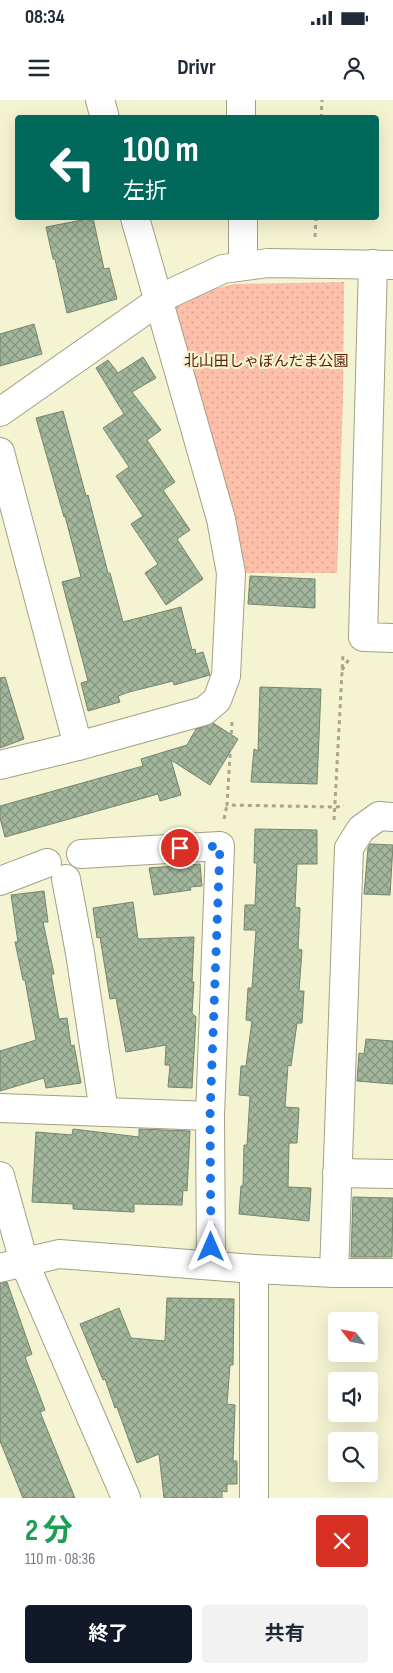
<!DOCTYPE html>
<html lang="ja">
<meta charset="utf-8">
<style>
:root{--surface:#fff;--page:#f2f2f3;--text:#1f2937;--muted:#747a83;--accent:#111827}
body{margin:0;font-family:"Sofia Sans Condensed","Noto Sans JP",sans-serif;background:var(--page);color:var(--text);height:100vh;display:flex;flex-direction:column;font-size:19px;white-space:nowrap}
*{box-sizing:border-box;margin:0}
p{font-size:16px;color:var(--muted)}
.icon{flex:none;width:28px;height:28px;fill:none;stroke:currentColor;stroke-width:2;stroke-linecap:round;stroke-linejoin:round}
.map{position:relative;height:1398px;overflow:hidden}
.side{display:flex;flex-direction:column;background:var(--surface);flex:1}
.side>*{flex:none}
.top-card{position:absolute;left:15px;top:15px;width:364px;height:105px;border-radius:5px;box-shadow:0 5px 20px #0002;background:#00695c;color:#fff;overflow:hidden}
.needle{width:32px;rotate:302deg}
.fabs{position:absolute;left:328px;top:1212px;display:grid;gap:10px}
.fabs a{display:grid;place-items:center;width:50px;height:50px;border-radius:5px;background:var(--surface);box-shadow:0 5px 20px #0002;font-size:25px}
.pin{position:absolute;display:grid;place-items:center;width:42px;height:42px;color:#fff;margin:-21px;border:2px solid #fff;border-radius:50%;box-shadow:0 1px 5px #0007}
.me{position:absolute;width:55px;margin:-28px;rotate:0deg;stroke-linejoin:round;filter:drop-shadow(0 0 4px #0008)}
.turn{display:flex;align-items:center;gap:18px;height:105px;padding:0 25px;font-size:22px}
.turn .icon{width:65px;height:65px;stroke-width:2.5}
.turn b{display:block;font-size:35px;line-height:42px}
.round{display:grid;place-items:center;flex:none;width:52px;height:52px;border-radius:5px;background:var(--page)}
.head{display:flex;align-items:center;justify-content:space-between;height:85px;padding:0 25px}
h1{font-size:30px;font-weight:700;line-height:38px;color:#1e9e55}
.button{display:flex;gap:10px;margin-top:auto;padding:10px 25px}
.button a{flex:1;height:58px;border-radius:5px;background:var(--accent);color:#fff;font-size:20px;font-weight:700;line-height:58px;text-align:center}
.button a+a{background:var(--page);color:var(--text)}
.status{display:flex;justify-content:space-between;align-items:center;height:35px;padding:0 25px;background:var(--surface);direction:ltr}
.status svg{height:14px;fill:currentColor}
header{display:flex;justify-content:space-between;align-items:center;height:65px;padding:0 25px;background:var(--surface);font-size:22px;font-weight:700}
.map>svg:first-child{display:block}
.park{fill:url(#park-dots)}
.building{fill:url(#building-cross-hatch);stroke:#73866d}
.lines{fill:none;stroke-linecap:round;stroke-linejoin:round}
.minor-casing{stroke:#a2a182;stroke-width:30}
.path{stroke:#a7a78d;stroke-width:3;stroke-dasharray:4 4;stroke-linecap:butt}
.minor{stroke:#fff;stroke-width:28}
.route{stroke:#1a73e8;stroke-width:9;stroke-dasharray:0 16.2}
.labels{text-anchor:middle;stroke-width:4.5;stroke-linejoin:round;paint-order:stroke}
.park-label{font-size:15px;fill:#5d1f04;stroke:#f4f3d2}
</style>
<div class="status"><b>08:34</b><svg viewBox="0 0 49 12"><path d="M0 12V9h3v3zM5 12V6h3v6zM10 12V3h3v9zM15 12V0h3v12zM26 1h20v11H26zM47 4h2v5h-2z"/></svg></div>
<header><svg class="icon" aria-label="menu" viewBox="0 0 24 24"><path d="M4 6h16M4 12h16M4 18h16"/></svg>Drivr<svg class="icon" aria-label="person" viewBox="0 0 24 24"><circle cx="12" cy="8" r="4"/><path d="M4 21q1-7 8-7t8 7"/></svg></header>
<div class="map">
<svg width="393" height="1398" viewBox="0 0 393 1398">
<defs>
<pattern id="park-dots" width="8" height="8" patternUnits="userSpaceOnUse" patternTransform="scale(1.25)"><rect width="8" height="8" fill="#fdbfa9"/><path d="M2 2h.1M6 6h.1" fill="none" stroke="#d8a390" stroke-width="1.8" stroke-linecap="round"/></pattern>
<pattern id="building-cross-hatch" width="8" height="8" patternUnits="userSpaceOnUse" patternTransform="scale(1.25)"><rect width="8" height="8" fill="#a3b79d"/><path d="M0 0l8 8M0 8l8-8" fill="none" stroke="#84947e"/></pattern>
</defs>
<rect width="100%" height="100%" fill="#f4f3d2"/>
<path class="park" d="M 344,182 L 343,299 L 337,473 L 242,473 L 169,206 L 190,195 L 234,184 Z"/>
<g class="building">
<path d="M 93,118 L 104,169 L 109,168 L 117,199 L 67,213 L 55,159 L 53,159 L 46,127 Z"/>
<path d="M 34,224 L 42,254 L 0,266 L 0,234 Z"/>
<path d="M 143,257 L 156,278 L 132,292 L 161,330 L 147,340 L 175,382 L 163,390 L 190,430 L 177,439 L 203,479 L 166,505 L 145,473 L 158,464 L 131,424 L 143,416 L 116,376 L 129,367 L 103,328 L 124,314 L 96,268 L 108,260 L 118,273 Z"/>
<path d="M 63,311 L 86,396 L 88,395 L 108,473 L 110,473 L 123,522 L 181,507 L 192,550 L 195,549 L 196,554 L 203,552 L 210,575 L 174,585 L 173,581 L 129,592 L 118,596 L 120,602 L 88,611 L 81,583 L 88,581 L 62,482 L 81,477 L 65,416 L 64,417 L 36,318 Z"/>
<path d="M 250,476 L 315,479 L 315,508 L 248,504 Z"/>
<path d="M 5,577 L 24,639 L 0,648 L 0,578 Z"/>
<path d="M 260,587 L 321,589 L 317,684 L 251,682 L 254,649 L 258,651 Z"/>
<path d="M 213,623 L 238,639 L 210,685 L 171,660 L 181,695 L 160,701 L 158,694 L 5,737 L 0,718 L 0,706 L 143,666 L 141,659 L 187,645 L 196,629 Z"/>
<path d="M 255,729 L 317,730 L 317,764 L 297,764 L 295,807 L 300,808 L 298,849 L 302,850 L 299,891 L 304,891 L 302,923 L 297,923 L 291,966 L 288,965 L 285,1007 L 299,1008 L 297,1043 L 289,1043 L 288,1087 L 311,1088 L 309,1121 L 239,1114 L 241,1086 L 243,1086 L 244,1045 L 247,1045 L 250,996 L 239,995 L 241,966 L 246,966 L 252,921 L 246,920 L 248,888 L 252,888 L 256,830 L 244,830 L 245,805 L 255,805 L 257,763 L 254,763 Z"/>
<path d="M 370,744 L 393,745 L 390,795 L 364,794 L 368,748 Z"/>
<path d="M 200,764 L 202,786 L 190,787 L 191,790 L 154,795 L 149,768 Z"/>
<path d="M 44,791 L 48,822 L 43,822 L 54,874 L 51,874 L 59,919 L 67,918 L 71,946 L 74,945 L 81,983 L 46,988 L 44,978 L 0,991 L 0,951 L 36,940 L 25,880 L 23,880 L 15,842 L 18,842 L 11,795 Z"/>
<path d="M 133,802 L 138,839 L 194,837 L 192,882 L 194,882 L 192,913 L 196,917 L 192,988 L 168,987 L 170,965 L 165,965 L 166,945 L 126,952 L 116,898 L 110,899 L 100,837 L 97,838 L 93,808 Z"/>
<path d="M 366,939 L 393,941 L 393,984 L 357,981 L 359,953 L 364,954 Z"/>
<path d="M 73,1029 L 139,1037 L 139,1029 L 190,1031 L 187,1091 L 183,1090 L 182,1105 L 134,1104 L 134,1112 L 73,1109 L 73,1104 L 32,1102 L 36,1032 L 72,1035 Z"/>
<path d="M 353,1097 L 393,1098 L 392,1157 L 351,1157 Z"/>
<path d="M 7,1182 L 32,1254 L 25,1257 L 45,1310 L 40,1312 L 75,1398 L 23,1398 L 0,1341 L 0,1183 Z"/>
<path d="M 167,1198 L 234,1199 L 233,1265 L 230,1265 L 227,1304 L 235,1305 L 233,1361 L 237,1361 L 237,1384 L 227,1384 L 227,1392 L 222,1391 L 222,1398 L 164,1398 L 159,1354 L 137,1363 L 117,1307 L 115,1308 L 105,1279 L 103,1280 L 80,1224 L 119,1208 L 131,1238 L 165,1241 Z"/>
</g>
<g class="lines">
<defs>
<g id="minor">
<path d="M 100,0 L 105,18"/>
<path d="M 241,0 L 241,18"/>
<path d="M 243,118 L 243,166"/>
<path d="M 373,164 L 363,537 L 393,538"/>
<path d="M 0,312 L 167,195 L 223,169 L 268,163 L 393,165"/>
<path d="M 0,352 L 78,646"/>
<path d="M 0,665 L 78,646 L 204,611 L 217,600 L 226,576 L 231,473 L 221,419 L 135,118"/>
<path d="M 81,754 L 220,746 L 210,1016 L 211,1165"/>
<path d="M 66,779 L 80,853 L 104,1012"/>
<path d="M 0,781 L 47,763"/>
<path d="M 0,1008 L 210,1016"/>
<path d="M 337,1073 L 393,1074"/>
<path d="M 0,1076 L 24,1162 L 126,1398"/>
<path d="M 0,1168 L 59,1154 L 254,1169 L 334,1173 L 393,1173"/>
<path d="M 334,1173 L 349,748 L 361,729 L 379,716 L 393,717"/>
<path d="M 254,1398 L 254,1169"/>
</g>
</defs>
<use href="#minor" class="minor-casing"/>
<g class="path">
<path d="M 321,18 L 322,0"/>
<path d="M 315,137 L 316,118"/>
<path d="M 342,570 L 349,559"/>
<path d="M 232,622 L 227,705 L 335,707 L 344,706"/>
<path d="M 224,719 L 227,705"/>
<path d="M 334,720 L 343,554"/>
</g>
<use href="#minor" class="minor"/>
</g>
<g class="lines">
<path class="route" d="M 180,748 L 220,746 L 210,1016 L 211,1147"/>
</g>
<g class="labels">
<g class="park-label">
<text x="266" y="266">北山田しゃぼんだま公園</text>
</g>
</g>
</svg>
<div class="fabs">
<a><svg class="needle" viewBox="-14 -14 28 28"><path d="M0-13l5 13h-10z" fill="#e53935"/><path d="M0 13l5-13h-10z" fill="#747a83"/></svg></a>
<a><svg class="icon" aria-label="sound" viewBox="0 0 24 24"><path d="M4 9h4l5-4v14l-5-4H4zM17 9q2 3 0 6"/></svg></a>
<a><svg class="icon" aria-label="search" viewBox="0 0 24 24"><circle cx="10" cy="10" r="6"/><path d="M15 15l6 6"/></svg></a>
</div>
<div class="pin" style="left:180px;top:748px;background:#d93025"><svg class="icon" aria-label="arrive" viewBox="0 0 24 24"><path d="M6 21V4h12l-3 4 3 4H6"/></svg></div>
<svg class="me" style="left:211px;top:1147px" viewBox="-20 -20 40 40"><path d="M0-17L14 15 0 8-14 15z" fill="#1a73e8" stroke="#fff" stroke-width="4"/></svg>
<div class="top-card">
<div class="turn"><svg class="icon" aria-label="left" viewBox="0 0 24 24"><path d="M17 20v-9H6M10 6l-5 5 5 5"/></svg><div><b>100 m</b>左折</div></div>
</div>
</div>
<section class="side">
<div class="head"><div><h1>2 分</h1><p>110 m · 08:36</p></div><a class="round" style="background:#d93025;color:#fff"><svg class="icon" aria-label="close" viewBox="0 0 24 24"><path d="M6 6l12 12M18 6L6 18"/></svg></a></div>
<div class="button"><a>終了</a><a>共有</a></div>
</section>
